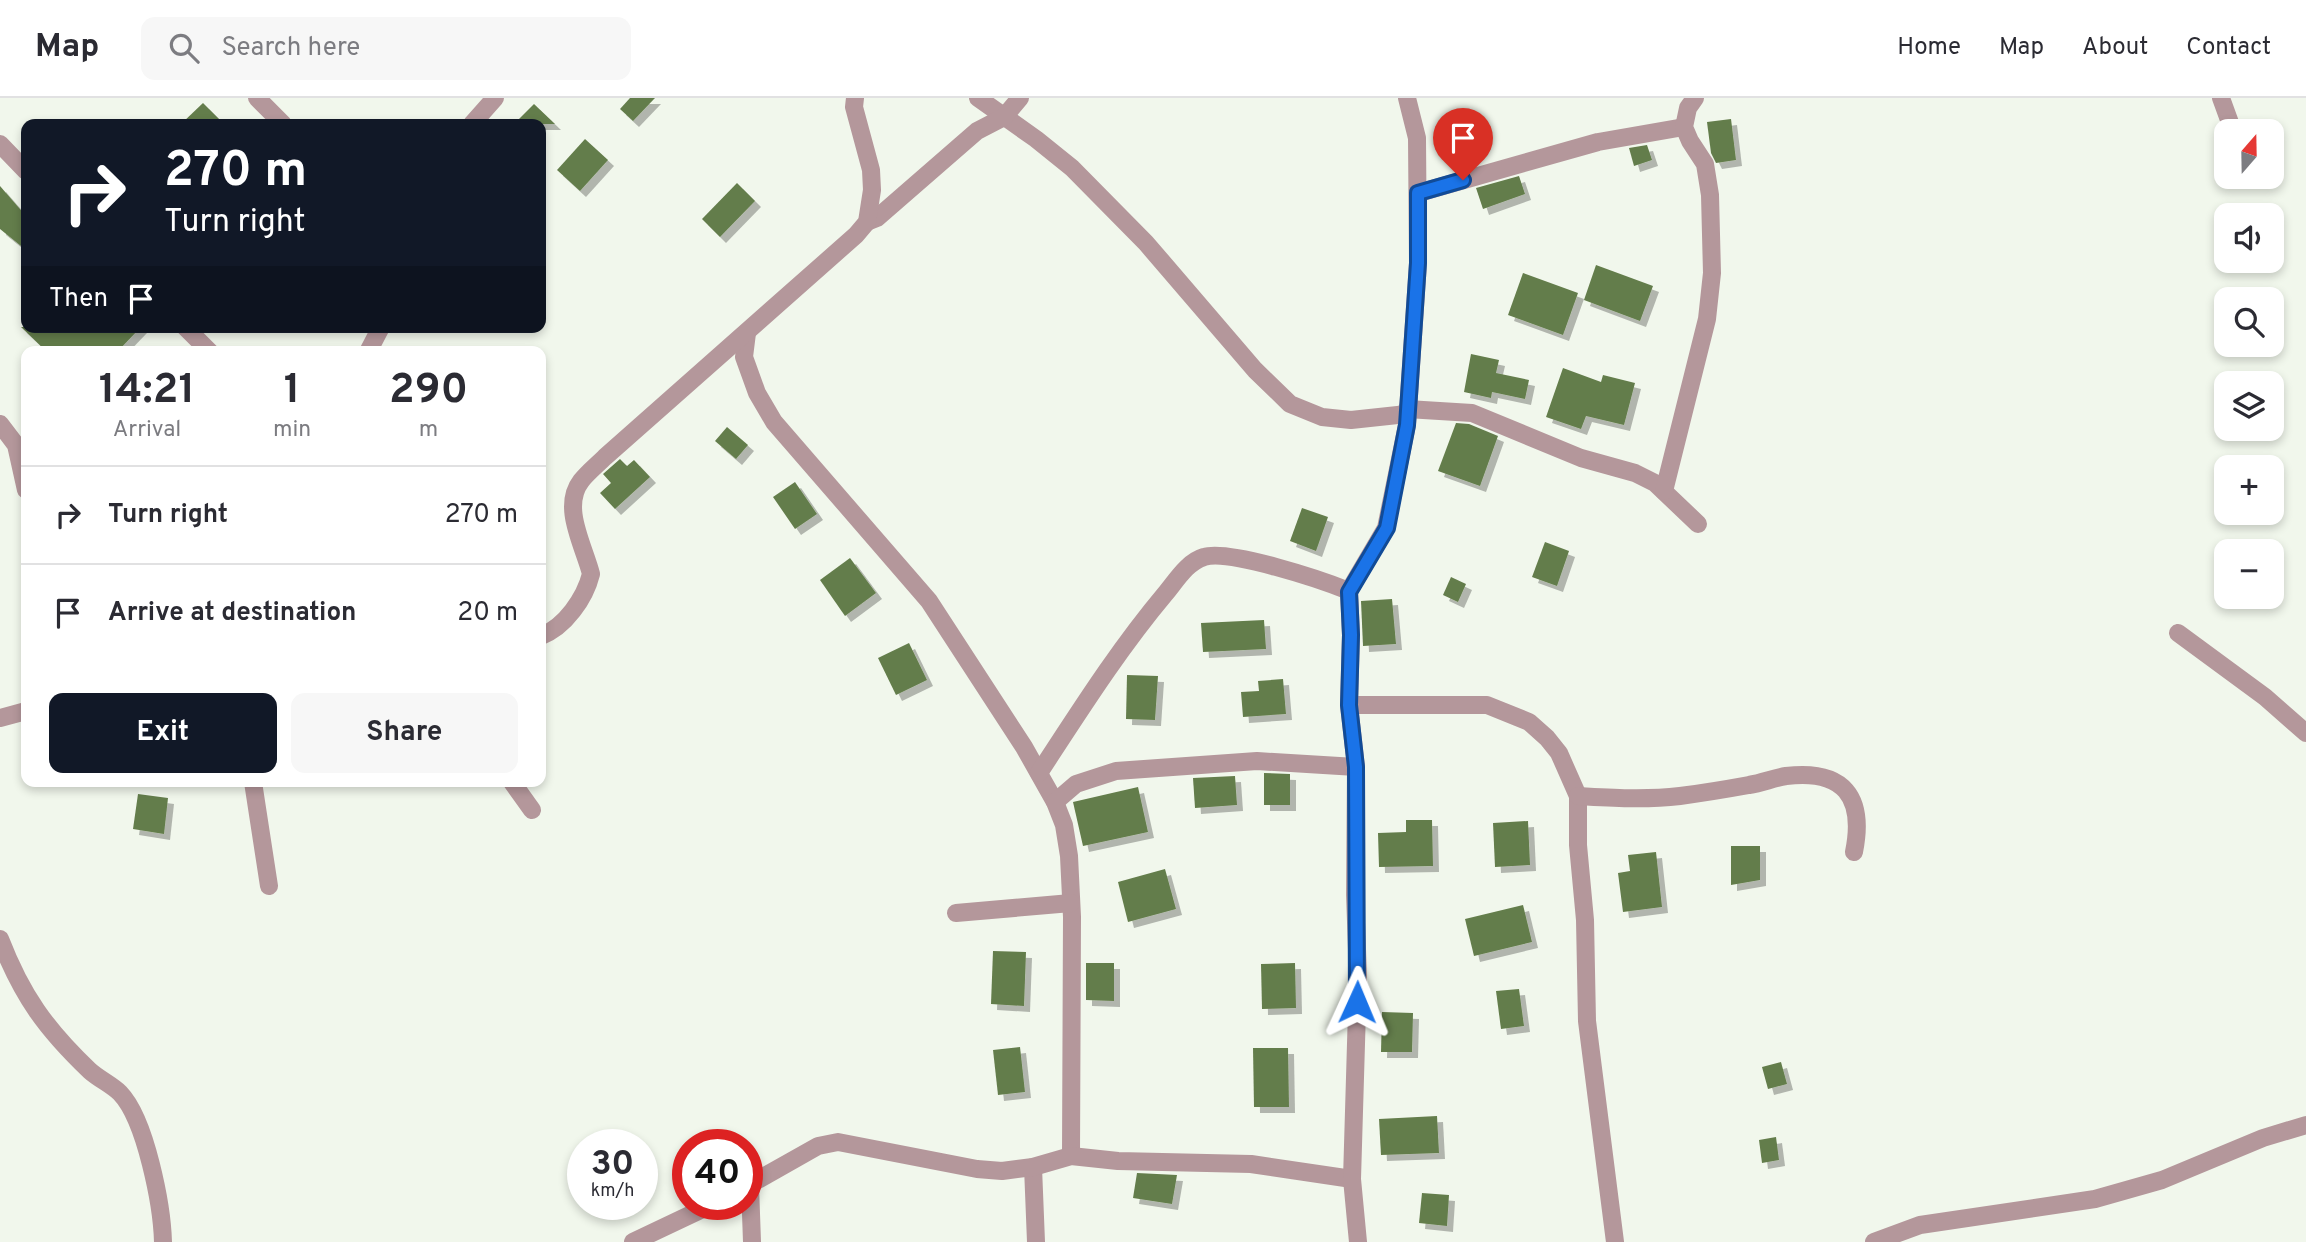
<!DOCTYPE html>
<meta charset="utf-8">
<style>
:root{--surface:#fff;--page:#f7f7f7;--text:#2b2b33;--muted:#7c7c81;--line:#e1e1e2;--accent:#111827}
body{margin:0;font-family:Overpass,sans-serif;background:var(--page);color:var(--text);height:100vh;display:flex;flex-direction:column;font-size:26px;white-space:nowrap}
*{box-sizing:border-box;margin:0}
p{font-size:23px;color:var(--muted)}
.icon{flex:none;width:38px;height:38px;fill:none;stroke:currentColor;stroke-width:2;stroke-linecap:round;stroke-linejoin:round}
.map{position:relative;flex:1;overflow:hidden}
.side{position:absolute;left:21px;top:248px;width:525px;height:441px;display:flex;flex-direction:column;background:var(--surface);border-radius:14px;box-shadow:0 4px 10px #0003}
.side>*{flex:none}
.banner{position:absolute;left:21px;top:21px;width:525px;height:214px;border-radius:14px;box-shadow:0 4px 10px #0003;background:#111827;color:#fff;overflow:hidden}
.needle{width:46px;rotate:20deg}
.fabs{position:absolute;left:2214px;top:21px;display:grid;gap:14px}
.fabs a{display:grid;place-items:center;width:70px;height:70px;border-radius:14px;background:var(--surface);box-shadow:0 4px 10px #0003;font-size:35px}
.speed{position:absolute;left:567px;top:1031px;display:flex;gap:14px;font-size:35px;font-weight:700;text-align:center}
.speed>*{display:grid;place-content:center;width:91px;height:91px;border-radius:50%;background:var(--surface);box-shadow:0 4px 10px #0003;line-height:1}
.speed small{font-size:18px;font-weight:400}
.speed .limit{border:10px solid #d22;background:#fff;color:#111}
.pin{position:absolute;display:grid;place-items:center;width:60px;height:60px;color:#fff;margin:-72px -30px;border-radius:50% 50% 50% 0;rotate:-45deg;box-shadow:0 0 7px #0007}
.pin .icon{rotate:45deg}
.me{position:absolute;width:77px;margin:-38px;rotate:1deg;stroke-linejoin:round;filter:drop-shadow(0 0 5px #0008)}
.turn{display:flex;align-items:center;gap:24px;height:147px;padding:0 28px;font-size:32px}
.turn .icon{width:91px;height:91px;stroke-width:2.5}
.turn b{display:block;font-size:49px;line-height:60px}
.then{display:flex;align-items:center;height:66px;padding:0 28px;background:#0003;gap:14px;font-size:26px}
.eta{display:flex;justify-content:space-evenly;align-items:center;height:119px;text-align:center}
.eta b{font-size:42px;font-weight:700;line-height:49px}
.action{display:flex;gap:14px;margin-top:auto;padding:14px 28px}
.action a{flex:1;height:80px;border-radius:14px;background:var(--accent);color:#fff;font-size:28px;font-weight:700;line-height:80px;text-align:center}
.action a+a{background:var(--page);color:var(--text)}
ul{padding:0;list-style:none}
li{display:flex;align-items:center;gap:21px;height:98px;padding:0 28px;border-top:2px solid var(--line)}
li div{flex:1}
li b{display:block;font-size:26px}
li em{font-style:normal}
header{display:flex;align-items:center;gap:42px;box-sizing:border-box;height:98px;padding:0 35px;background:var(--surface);border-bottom:2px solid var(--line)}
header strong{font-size:33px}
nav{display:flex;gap:38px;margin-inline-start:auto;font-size:24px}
.search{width:490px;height:63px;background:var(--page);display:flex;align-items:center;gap:18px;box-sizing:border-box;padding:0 24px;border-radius:14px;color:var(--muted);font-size:26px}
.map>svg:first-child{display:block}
.building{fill:#647d4b;filter:url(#shadow)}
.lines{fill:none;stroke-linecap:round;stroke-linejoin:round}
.minor{stroke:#b4979b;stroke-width:18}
.route-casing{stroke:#114b97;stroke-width:18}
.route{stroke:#1a73e8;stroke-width:12}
</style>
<header>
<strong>Map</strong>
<div class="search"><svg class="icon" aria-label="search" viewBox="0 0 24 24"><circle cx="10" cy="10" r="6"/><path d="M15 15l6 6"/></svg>Search here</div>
<nav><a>Home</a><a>Map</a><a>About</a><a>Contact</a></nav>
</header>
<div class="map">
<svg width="2306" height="1144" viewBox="0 0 2306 1144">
<defs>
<filter id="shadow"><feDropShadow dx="6" dy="6" stdDeviation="0" flood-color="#0004"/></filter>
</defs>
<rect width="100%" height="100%" fill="#f1f7ec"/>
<g class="building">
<path d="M 630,0 L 655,0 L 633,23 L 620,11 Z"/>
<path d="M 203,5 L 224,26 L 181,26 Z"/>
<path d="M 534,6 L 555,26 L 514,26 Z"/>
<path d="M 1731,21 L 1736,62 L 1716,65 L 1711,55 L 1707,24 Z"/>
<path d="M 585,41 L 608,62 L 580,93 L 557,72 Z"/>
<path d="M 1647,47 L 1652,62 L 1634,68 L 1629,50 Z"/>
<path d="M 1519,78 L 1525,96 L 1483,111 L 1476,90 Z"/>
<path d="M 737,85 L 755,103 L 720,139 L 702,121 Z"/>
<path d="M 0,88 L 26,118 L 26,152 L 0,131 Z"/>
<path d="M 1596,167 L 1653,188 L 1640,223 L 1584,202 Z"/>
<path d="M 1523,175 L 1578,195 L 1563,237 L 1508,217 Z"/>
<path d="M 21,229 L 141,229 L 117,254 L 47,254 Z"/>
<path d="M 1471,256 L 1499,262 L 1496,275 L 1529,282 L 1525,301 L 1492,294 L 1491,300 L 1464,294 Z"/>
<path d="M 1563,270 L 1601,284 L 1603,277 L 1635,285 L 1624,327 L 1586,318 L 1581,331 L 1546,319 Z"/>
<path d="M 1456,325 L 1469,326 L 1498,338 L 1480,388 L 1438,373 Z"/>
<path d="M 727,329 L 748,347 L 736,361 L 715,343 Z"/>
<path d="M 620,361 L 627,368 L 634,362 L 650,379 L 615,411 L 600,395 L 611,385 L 603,376 Z"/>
<path d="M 795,384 L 817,416 L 795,431 L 773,399 Z"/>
<path d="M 1302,410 L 1328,419 L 1316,453 L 1290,443 Z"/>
<path d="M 1545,444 L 1569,453 L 1557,488 L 1532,479 Z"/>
<path d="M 850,460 L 876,495 L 845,518 L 820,482 Z"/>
<path d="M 1451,479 L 1466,486 L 1458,504 L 1443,497 Z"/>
<path d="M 1392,501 L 1396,546 L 1363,548 L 1361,503 Z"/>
<path d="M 1264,522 L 1266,551 L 1203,554 L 1201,525 Z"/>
<path d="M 909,545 L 927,582 L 896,597 L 878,560 Z"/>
<path d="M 1127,577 L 1158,578 L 1155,622 L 1126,621 Z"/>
<path d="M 1283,581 L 1286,616 L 1243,619 L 1241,594 L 1259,593 L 1258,583 Z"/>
<path d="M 1264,675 L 1290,676 L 1290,707 L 1264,707 Z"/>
<path d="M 1235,678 L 1237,707 L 1195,710 L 1193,680 Z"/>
<path d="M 1138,689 L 1148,734 L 1083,748 L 1073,704 Z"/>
<path d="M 138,696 L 168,700 L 164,736 L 133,731 Z"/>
<path d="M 1406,722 L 1432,722 L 1433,768 L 1379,769 L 1378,735 L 1406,734 Z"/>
<path d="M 1528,723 L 1530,767 L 1495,769 L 1493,725 Z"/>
<path d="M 1731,748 L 1760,748 L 1760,782 L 1731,787 Z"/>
<path d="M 1656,754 L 1662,809 L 1623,814 L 1618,775 L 1630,773 L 1628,757 Z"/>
<path d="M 1165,771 L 1176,811 L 1128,824 L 1118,784 Z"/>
<path d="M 1523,807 L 1532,844 L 1474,858 L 1465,821 Z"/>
<path d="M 993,853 L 1026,854 L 1024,908 L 991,906 Z"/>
<path d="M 1086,865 L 1114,865 L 1114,903 L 1086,902 Z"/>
<path d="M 1295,865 L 1296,910 L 1262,911 L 1261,866 Z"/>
<path d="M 1519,891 L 1524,928 L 1501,931 L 1496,893 Z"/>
<path d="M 1382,914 L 1413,915 L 1412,954 L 1381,954 Z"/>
<path d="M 1020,949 L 1025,994 L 998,997 L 993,952 Z"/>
<path d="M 1253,950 L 1288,950 L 1289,1009 L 1254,1009 Z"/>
<path d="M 1781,964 L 1787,986 L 1768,991 L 1762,969 Z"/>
<path d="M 1437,1018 L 1439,1055 L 1381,1057 L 1379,1021 Z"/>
<path d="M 1776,1039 L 1779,1062 L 1762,1065 L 1759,1042 Z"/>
<path d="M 1137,1075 L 1177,1077 L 1172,1106 L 1133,1100 Z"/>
<path d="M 1422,1095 L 1449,1097 L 1447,1128 L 1419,1125 Z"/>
</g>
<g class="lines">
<g class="minor">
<path d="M 257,0 L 283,26"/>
<path d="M 978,0 L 1036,41 L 1072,70 L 1146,145 L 1255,272 L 1290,306 L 1322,319 L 1351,322 L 1407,316"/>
<path d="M 2221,0 L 2233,33"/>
<path d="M 472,26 L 495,0"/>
<path d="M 0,46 L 26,73"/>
<path d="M 1418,95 L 1598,44 L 1684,29"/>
<path d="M 867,124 L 877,120 L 977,33 L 1004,19 L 1020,0"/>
<path d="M 185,229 L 210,254"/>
<path d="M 747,235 L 744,259 L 757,295 L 774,324 L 929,503 L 1024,649 L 1055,704 L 1064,727 L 1069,758 L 1072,819 L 1071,1058"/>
<path d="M 368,254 L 381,229"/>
<path d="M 1407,311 L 1472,315 L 1581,360 L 1635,375 L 1655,385 L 1698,426"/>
<path d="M 0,326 L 16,347 L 26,392"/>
<path d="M 1664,393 L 1707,221 L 1712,175 L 1710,97 L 1705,66 L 1690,43 L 1684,29 L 1688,10 L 1695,0"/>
<path d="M 2178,535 L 2265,599 L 2306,635"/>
<path d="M 541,538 C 565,529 585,500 591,476 C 584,448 561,409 581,383 C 587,375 597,367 605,359 L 856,137 L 867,124 L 872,92 L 871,72 L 854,9 L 855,0"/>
<path d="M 1349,607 L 1487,607 L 1529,624 L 1547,640 L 1559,655 L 1578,698 L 1578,747 L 1585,822 L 1587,923 L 1615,1144"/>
<path d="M 0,620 L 26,613"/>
<path d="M 1039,675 C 1079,614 1118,552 1165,496 C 1176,483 1187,464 1204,459 C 1229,451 1322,482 1349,493"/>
<path d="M 253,684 L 269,788"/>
<path d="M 512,684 L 532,712"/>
<path d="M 1578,698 C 1612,700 1646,702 1680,698 C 1703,695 1727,691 1749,687 C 1762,685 1774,680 1786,678 C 1844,671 1865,699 1854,754"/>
<path d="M 1055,704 L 1076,686 L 1116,673 L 1257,663 L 1356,669"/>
<path d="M 956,815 L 1071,805"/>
<path d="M 0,841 C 22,898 46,931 90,973 C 99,981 112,987 120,995 C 146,1022 162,1108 163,1144"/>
<path d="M 1033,1069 L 1036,1144"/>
<path d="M 750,1087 L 752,1144"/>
<path d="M 747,1088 L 818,1048 L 838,1044 L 977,1071 L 1002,1073 L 1033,1069 L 1071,1058 L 1118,1063 L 1251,1066 L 1352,1081"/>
<path d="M 633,1144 L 713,1106"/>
<path d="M 1358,1144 L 1352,1081 L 1358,878 L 1355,797 L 1356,669 L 1349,607 L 1351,537 L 1349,493 L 1386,430 L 1407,327 L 1418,165 L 1417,40 L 1407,0"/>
<path d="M 1874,1144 L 1920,1127 L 2095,1101 L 2162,1082 L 2263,1040 L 2306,1027"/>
</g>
</g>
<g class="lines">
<defs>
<path id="route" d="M 1357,904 L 1356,669 L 1349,607 L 1351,537 L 1349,494 L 1387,430 L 1407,327 L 1418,165 L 1418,95 L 1463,82"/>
</defs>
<use href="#route" class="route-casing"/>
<use href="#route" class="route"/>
</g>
</svg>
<div class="fabs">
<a><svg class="needle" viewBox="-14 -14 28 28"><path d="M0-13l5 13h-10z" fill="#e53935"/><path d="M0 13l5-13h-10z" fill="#7c7c81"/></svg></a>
<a><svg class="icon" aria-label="sound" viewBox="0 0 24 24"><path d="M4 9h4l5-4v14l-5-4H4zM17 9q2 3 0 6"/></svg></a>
<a><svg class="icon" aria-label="search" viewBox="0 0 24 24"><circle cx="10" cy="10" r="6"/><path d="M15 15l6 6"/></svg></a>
<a><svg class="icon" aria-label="layers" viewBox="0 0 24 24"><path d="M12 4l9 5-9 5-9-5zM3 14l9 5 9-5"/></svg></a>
<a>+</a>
<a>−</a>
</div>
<div class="speed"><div>30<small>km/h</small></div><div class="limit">40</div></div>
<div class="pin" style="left:1463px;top:82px;background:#d93025"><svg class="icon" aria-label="arrive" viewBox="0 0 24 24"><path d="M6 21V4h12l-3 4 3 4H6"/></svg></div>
<svg class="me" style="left:1357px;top:904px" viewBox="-20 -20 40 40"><path d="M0-17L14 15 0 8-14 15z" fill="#1a73e8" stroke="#fff" stroke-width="4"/></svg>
<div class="banner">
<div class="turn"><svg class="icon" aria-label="right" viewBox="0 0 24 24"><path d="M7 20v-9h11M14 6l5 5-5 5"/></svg><div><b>270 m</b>Turn right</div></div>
<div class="then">Then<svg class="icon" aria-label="arrive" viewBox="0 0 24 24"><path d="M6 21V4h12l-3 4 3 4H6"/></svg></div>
</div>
<section class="side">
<div class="eta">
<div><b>14:21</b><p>Arrival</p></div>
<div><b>1</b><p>min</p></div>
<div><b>290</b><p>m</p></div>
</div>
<ul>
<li><svg class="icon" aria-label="right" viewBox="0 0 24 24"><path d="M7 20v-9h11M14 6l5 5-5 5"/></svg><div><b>Turn right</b></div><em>270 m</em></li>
<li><svg class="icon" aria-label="arrive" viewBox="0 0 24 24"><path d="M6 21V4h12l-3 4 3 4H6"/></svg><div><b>Arrive at destination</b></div><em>20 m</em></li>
</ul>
<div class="action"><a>Exit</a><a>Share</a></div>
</section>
</div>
